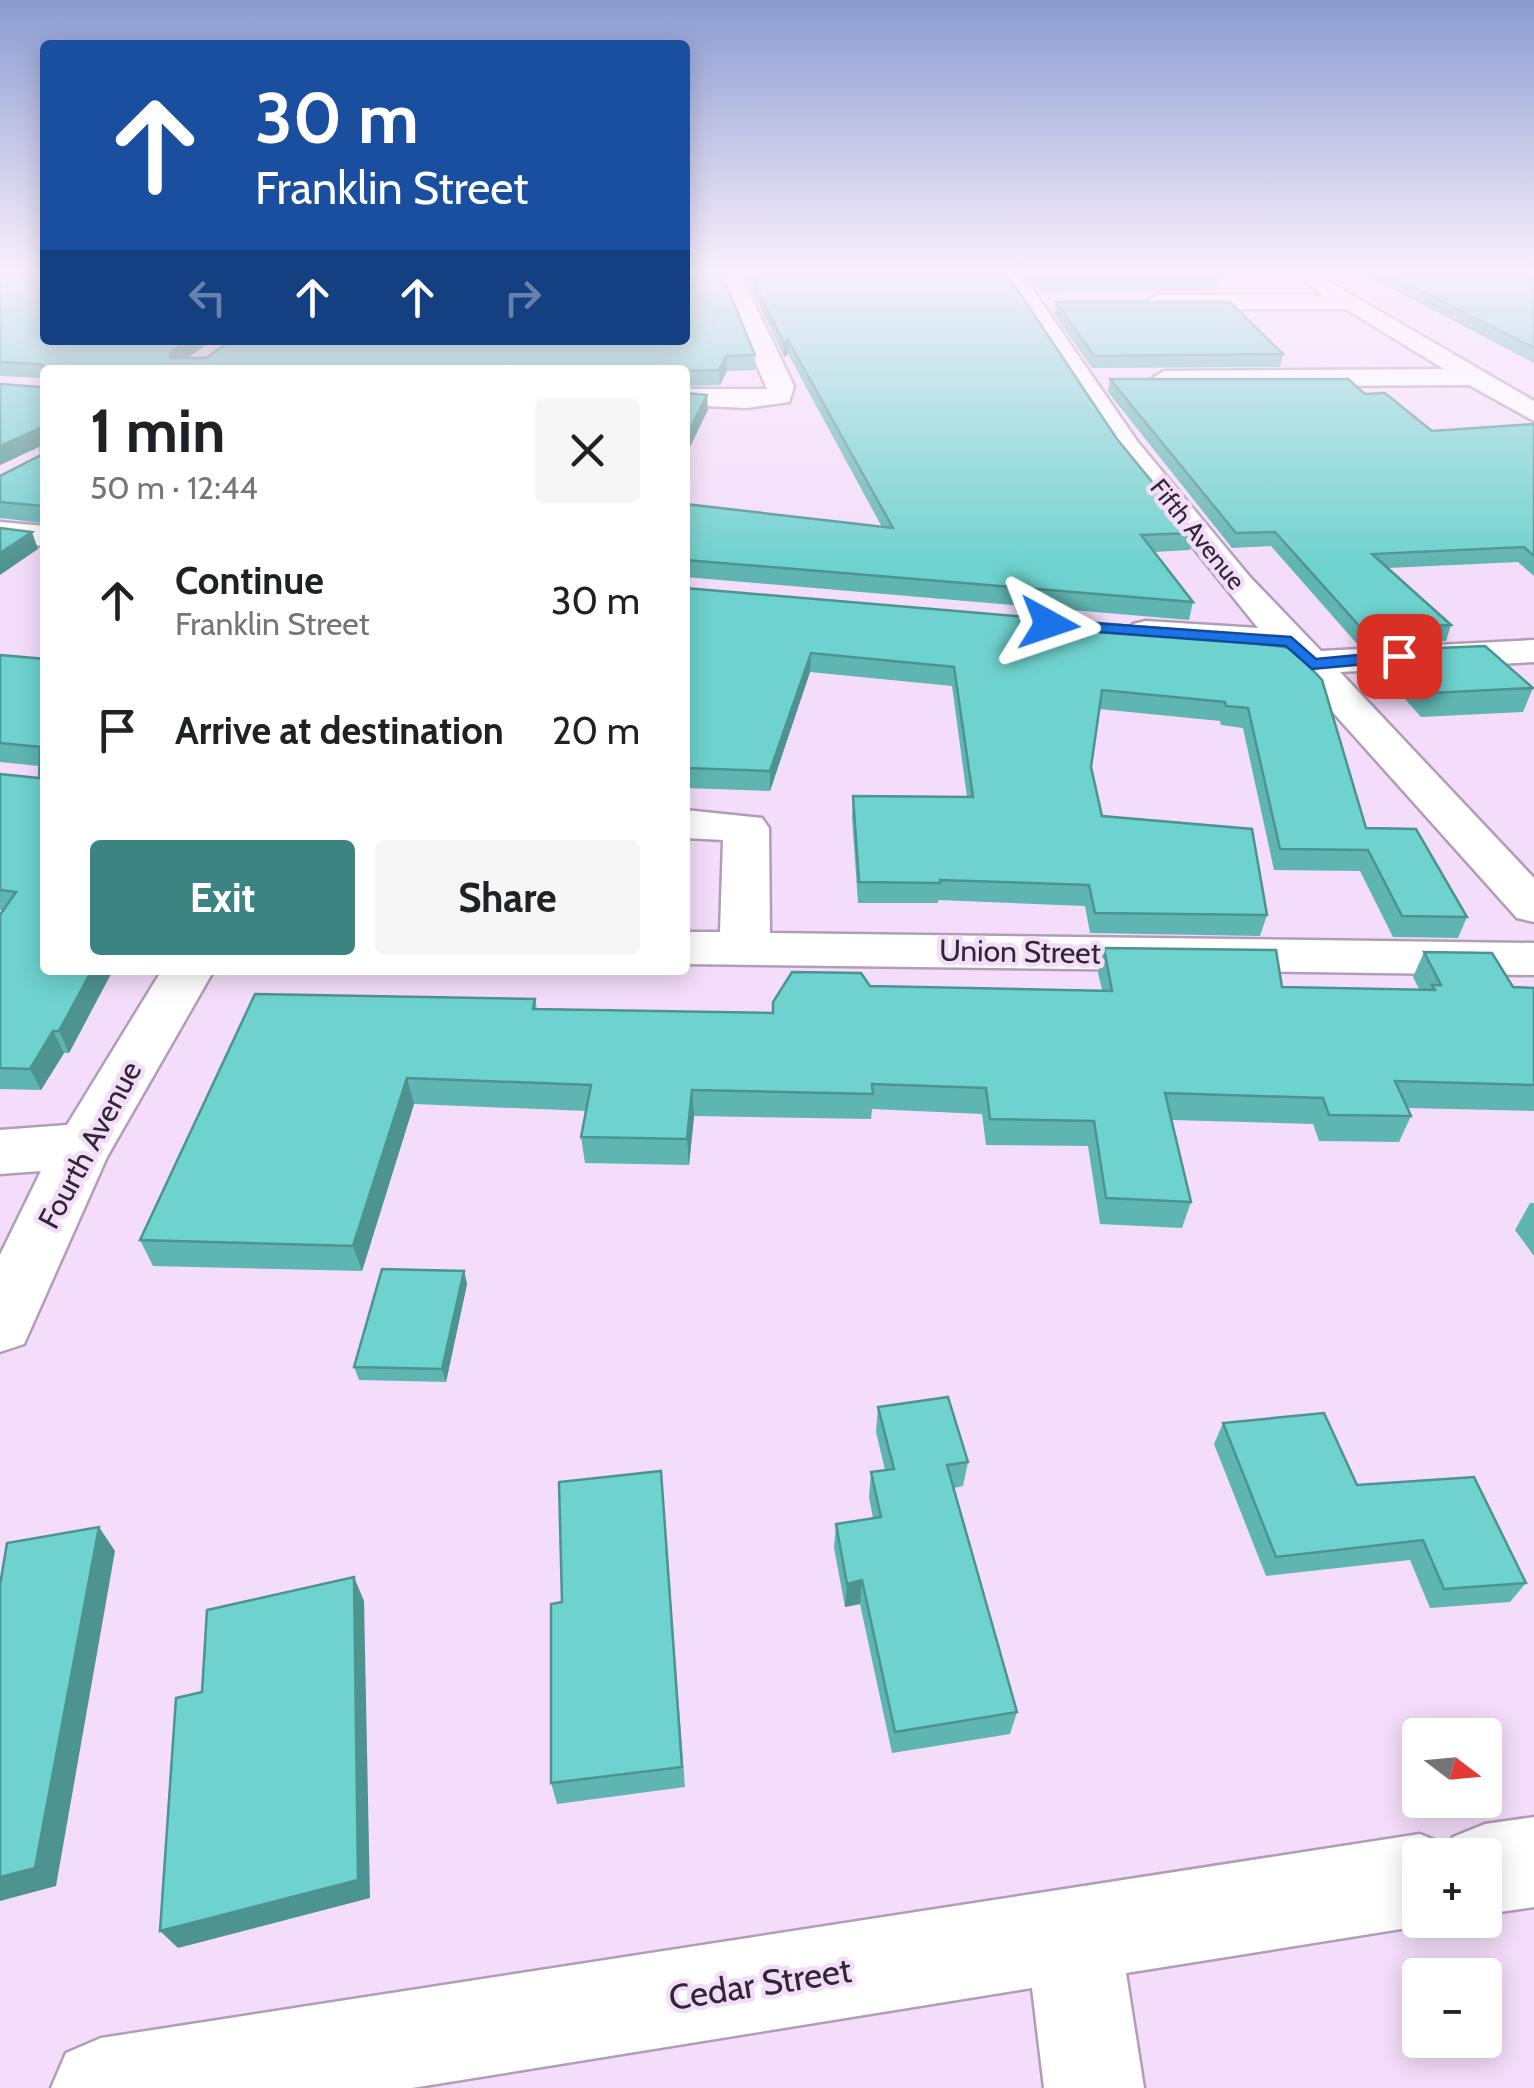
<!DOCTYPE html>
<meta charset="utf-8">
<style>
:root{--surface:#fff;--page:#f6f6f6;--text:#202124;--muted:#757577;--accent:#3c8482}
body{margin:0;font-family:Cabin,sans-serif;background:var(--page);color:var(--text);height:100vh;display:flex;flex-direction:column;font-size:38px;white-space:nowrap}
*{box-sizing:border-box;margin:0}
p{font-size:32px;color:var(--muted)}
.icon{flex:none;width:55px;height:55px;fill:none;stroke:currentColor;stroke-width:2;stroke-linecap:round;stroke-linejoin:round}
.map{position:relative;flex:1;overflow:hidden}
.drawer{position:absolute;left:40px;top:365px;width:650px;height:610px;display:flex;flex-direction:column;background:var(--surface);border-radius:10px;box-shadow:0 5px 25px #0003}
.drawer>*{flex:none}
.top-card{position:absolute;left:40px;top:40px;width:650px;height:305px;border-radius:10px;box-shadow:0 5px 25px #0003;background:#1a4fa0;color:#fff;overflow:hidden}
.needle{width:65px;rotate:106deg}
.fabs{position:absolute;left:1402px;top:1718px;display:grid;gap:20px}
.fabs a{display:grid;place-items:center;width:100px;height:100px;border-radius:10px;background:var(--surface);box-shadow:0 5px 25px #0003;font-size:50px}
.pin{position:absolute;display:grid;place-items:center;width:85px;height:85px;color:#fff;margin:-42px;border-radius:20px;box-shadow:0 5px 15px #0006}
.me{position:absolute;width:110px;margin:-55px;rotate:95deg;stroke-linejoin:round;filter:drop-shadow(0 0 8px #0008)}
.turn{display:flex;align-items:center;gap:35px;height:210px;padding:0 50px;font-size:45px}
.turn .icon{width:130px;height:130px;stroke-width:2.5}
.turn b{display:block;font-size:70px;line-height:85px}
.lanes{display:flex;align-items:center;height:95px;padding:0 50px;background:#0003;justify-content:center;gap:50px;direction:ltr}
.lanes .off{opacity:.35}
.round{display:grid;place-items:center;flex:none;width:105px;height:105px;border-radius:10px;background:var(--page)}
.summary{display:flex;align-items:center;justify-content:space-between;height:170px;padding:0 50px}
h1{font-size:60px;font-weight:800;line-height:75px}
.primary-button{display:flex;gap:20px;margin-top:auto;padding:20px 50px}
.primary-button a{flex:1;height:115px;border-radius:10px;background:var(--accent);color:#fff;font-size:40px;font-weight:800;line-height:115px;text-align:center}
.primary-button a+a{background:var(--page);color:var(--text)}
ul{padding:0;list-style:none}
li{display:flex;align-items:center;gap:30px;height:130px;padding:0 50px}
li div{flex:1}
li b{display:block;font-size:38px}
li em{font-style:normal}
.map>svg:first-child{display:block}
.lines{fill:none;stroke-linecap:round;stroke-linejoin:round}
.street-casing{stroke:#b29db8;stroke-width:5}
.street{fill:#fff;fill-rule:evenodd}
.wall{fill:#5fb5b1}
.shaded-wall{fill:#4d9390}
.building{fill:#6ed2ce;stroke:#4d9390;stroke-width:2.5}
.route{fill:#1a73e8;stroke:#114b97;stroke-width:2.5}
.labels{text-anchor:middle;stroke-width:9;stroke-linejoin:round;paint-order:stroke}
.far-street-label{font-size:25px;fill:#2f2732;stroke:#f4ddfa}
.street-label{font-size:30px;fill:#2f2732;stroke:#f4ddfa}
.near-street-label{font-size:35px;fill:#2f2732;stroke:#f4ddfa}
</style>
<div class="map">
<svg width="1534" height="2088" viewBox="0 0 1534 2088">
<rect width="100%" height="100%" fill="#f4ddfa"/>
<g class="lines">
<defs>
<g id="street">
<path d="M 718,274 L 740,274 L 794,386 L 789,402 L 746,408 L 685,405 L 685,389 L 767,389 Z"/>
<path d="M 1001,274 L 1022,274 L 1137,441 L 1250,577 L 1321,651 L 1534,640 L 1534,662 L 1340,672 L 1534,878 L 1534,922 L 1517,918 L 1279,652 L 1133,640 L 1127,632 L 1133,624 L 1146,621 L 1258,628 L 1117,453 Z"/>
<path d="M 1319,276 L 1534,401 L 1534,421 L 1469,385 L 1164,387 L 1151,379 L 1164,371 L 1444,369 L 1346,309 L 1157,309 L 1146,302 L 1157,295 L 1323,295 L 1308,283 Z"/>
<path d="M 0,522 L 45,526 L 45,546 L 0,542 Z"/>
<path d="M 685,810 L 762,818 L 769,828 L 770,933 L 1534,943 L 1534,975 L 685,964 L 685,932 L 720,932 L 723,840 L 685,838 Z"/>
<path d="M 162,970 L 214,970 L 107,1157 L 24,1344 L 0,1352 L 0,1255 L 41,1171 L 0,1174 L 0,1130 L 67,1125 Z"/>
<path d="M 1534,1817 L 1534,1907 L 1485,1914 L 1485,1855 L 1420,1855 L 1420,1920 L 1434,1920 L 1420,1926 L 1126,1973 L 1144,2088 L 1044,2088 L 1032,1988 L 412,2088 L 51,2088 L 66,2053 L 101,2038 L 1420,1834 L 1449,1846 L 1453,1837 L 1485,1824 Z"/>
</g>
</defs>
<use href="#street" class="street-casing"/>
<use href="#street" class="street"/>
</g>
<g class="wall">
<path d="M 0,274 L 45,340 L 213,340 L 187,358 L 755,355 L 755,370 L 727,371 L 720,385 L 685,386 L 685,370 L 45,370 L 45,532 L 42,523 L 0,518 L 0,476 L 41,455 L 41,446 L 0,465 L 40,387 L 44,383 L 44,378 L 0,376 Z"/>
<path d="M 744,274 L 1007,274 L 1117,439 L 1194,533 L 1190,550 L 1154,552 L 1193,602 L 1189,620 L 685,577 L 685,504 L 882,527 L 788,354 L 784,357 Z"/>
<path d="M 1025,274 L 1217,274 L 1219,277 L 1216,290 L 1039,292 Z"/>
<path d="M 1364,274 L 1534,274 L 1534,363 Z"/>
<path d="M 1056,302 L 1283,354 L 1280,367 L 1092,368 L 1054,314 Z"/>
<path d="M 1110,379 L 1365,394 L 1432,431 L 1534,424 L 1534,576 L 1518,562 L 1388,568 L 1451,625 L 1446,641 L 1358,645 L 1271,546 L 1232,548 L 1108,392 Z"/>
<path d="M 685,588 L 1217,633 L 1366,828 L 1467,917 L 1458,938 L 1393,937 L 1360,871 L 1274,870 L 1243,728 L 1221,725 L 1220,721 L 1099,709 L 1091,767 L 1102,816 L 1267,915 L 1260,936 L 1090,933 L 1085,906 L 938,900 L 938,903 L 858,903 L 852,817 L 853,796 L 967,797 L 952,686 L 810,672 L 770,791 L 685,788 Z"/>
<path d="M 1391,650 L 1533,688 L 1523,712 L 1421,717 L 1383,674 Z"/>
<path d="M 0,655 L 45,659 L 45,970 L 113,970 L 69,1053 L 64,1053 L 41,1090 L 0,1089 L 0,915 L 3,911 L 0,910 L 0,774 L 39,778 L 39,766 L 0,762 Z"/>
<path d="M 1104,948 L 1282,987 L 1419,989 L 1413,977 L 1424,952 L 1513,987 L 1534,988 L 1534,1111 L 1407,1108 L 1411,1116 L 1399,1142 L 1319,1141 L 1313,1124 L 1171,1120 L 1191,1202 L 1182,1228 L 1100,1224 L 1088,1146 L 986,1145 L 982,1114 L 872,1109 L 871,1119 L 694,1116 L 689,1165 L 585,1163 L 581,1137 L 586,1111 L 414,1104 L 362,1271 L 153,1266 L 140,1240 L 535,999 L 537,1009 L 773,1013 L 870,986 L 1102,990 L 1098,973 Z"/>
<path d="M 1530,1203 L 1534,1203 L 1534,1256 L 1515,1230 Z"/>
<path d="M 464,1271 L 467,1284 L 446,1382 L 359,1380 L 354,1367 Z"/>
<path d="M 878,1407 L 968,1462 L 963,1486 L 954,1488 L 1017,1712 L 1010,1734 L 892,1753 L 860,1604 L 845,1607 L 834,1548 L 836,1524 L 873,1518 L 869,1497 L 871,1472 L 885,1470 L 876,1432 Z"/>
<path d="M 1223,1423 L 1357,1485 L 1526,1583 L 1510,1602 L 1430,1608 L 1410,1560 L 1266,1576 L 1214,1444 Z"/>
<path d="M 661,1471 L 685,1787 L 557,1804 L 551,1783 Z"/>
</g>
<g class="shaded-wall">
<path d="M 189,340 L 213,340 L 175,367 L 170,358 L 171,352 Z"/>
<path d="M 788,340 L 788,354 L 784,357 L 784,343 Z"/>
<path d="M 726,356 L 727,371 L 720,385 L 719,370 Z"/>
<path d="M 707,395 L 708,410 L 685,457 L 685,439 Z"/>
<path d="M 40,428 L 45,444 L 0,465 L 0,446 Z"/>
<path d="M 32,532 L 38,549 L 0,575 L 0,553 Z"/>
<path d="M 811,653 L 810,672 L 770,791 L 770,771 Z"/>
<path d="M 92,970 L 113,970 L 69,1053 L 59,1031 Z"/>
<path d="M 53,1031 L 64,1053 L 41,1090 L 30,1069 Z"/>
<path d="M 407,1078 L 414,1104 L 362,1271 L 353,1246 Z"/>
<path d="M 692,1090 L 694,1116 L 689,1165 L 687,1139 Z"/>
<path d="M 464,1271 L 467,1284 L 446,1382 L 442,1369 Z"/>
<path d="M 99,1527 L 115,1551 L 56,1886 L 0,1901 L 0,1877 Z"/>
<path d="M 354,1577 L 364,1601 L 370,1898 L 178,1948 L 160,1931 Z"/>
<path d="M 862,1580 L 860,1604 L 845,1607 L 847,1584 Z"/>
</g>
<g class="building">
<path d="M 0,274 L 45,274 L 45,340 L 189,340 L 171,352 L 170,358 L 206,358 L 232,340 L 685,340 L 685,274 L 722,274 L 755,355 L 726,356 L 719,370 L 685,371 L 685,370 L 45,370 L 45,523 L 42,525 L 42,506 L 0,502 L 0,476 L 41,455 L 40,428 L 0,446 L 0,384 L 40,387 L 44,383 L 44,367 L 40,364 L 0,362 Z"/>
<path d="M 750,274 L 1007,274 L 1117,439 L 1194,533 L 1141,535 L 1193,602 L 685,560 L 685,504 L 893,528 L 788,340 L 784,343 Z"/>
<path d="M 1036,274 L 1217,274 L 1219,277 L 1041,279 Z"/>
<path d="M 1388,274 L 1534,274 L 1534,348 Z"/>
<path d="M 1056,302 L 1230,302 L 1283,354 L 1094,356 Z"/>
<path d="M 1110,379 L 1348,379 L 1365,394 L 1385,393 L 1432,431 L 1534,424 L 1534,556 L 1524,547 L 1372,554 L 1451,625 L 1363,630 L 1275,532 L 1236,533 Z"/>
<path d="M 685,393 L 707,395 L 685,439 Z"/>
<path d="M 0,528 L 32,532 L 0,553 Z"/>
<path d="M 685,588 L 1217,633 L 1222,639 L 1292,648 L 1322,680 L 1366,828 L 1416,829 L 1467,917 L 1402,916 L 1368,850 L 1280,849 L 1248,708 L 1226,706 L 1225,702 L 1102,690 L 1091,767 L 1102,816 L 1252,829 L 1267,915 L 1095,913 L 1089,885 L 940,880 L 940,883 L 859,882 L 853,796 L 973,797 L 954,667 L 811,653 L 770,771 L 685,768 Z"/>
<path d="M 1485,646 L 1533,688 L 1430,693 L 1391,650 Z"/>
<path d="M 0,655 L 45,659 L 45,970 L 92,970 L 59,1031 L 53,1031 L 30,1069 L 0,1068 L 0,915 L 16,892 L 0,890 L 0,774 L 39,778 L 40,747 L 0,743 Z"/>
<path d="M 1104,948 L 1276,950 L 1282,987 L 1435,990 L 1432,985 L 1441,985 L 1424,952 L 1492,953 L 1513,987 L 1534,988 L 1534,1085 L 1395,1081 L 1411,1116 L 1329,1115 L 1323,1098 L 1165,1093 L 1191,1202 L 1106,1198 L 1094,1121 L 990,1119 L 986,1088 L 872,1084 L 873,1094 L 692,1090 L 687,1139 L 581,1137 L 591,1085 L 407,1078 L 353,1246 L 140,1240 L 255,994 L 535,999 L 533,1009 L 773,1013 L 773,1002 L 792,972 L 861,973 L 870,986 L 1112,991 Z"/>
<path d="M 382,1269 L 464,1271 L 442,1369 L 354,1367 Z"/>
<path d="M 948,1397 L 968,1462 L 947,1465 L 1017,1712 L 895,1732 L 862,1580 L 847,1584 L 836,1524 L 881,1517 L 871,1472 L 894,1469 L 878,1407 Z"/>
<path d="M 1324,1413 L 1357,1485 L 1474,1477 L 1526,1583 L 1444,1589 L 1423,1540 L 1276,1557 L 1223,1423 Z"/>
<path d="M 661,1471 L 682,1767 L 551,1783 L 551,1604 L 562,1602 L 559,1482 Z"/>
<path d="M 99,1527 L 35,1868 L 0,1877 L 0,1585 L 7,1543 Z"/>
<path d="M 354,1577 L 358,1880 L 160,1931 L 176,1698 L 202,1692 L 207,1610 Z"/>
</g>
<linearGradient id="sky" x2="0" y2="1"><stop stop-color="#8b9bd0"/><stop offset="0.48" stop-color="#faf0fd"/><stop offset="1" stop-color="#faf0fd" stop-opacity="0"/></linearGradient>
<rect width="1534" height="566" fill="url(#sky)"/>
<path class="route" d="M 1049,620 L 1291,637 L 1316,659 L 1399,651 L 1407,656 L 1399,661 L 1312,669 L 1286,646 L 1044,628 L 1041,624 Z"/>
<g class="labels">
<g class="far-street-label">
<text transform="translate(1198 534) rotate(51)" y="9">Fifth Avenue</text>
</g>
<g class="street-label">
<text transform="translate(1020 952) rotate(1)" y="10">Union Street</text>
<text transform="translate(90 1145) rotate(-62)" y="10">Fourth Avenue</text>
</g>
<g class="near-street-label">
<text transform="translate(760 1984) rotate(-9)" y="12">Cedar Street</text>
</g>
</g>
</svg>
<div class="fabs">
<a><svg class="needle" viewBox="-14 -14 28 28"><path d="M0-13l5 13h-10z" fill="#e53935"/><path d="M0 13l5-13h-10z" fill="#757577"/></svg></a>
<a>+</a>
<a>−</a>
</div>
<div class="pin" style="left:1399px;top:656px;background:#d93025"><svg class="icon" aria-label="arrive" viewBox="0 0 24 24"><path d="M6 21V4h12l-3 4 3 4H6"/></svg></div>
<svg class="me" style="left:1049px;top:624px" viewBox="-20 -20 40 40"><path d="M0-17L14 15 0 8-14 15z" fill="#1a73e8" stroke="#fff" stroke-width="4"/></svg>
<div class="top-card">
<div class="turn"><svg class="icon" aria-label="ahead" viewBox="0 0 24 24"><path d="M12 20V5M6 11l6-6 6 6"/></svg><div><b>30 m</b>Franklin Street</div></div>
<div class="lanes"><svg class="icon off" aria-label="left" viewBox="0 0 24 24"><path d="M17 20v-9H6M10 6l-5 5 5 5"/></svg><svg class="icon" aria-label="ahead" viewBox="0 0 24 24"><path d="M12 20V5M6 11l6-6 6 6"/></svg><svg class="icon" aria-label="ahead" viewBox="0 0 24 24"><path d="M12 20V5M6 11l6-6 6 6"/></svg><svg class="icon off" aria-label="right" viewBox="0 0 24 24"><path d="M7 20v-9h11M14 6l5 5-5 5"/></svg></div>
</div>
<section class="drawer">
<div class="summary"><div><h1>1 min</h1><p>50 m · 12:44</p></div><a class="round"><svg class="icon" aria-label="close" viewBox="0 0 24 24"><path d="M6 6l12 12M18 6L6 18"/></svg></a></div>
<ul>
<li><svg class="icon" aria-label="ahead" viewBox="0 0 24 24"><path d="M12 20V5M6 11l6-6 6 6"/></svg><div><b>Continue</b><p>Franklin Street</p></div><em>30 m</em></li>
<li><svg class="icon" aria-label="arrive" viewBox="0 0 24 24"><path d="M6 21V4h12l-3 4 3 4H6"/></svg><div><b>Arrive at destination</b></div><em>20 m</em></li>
</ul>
<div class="primary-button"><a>Exit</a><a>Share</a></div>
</section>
</div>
